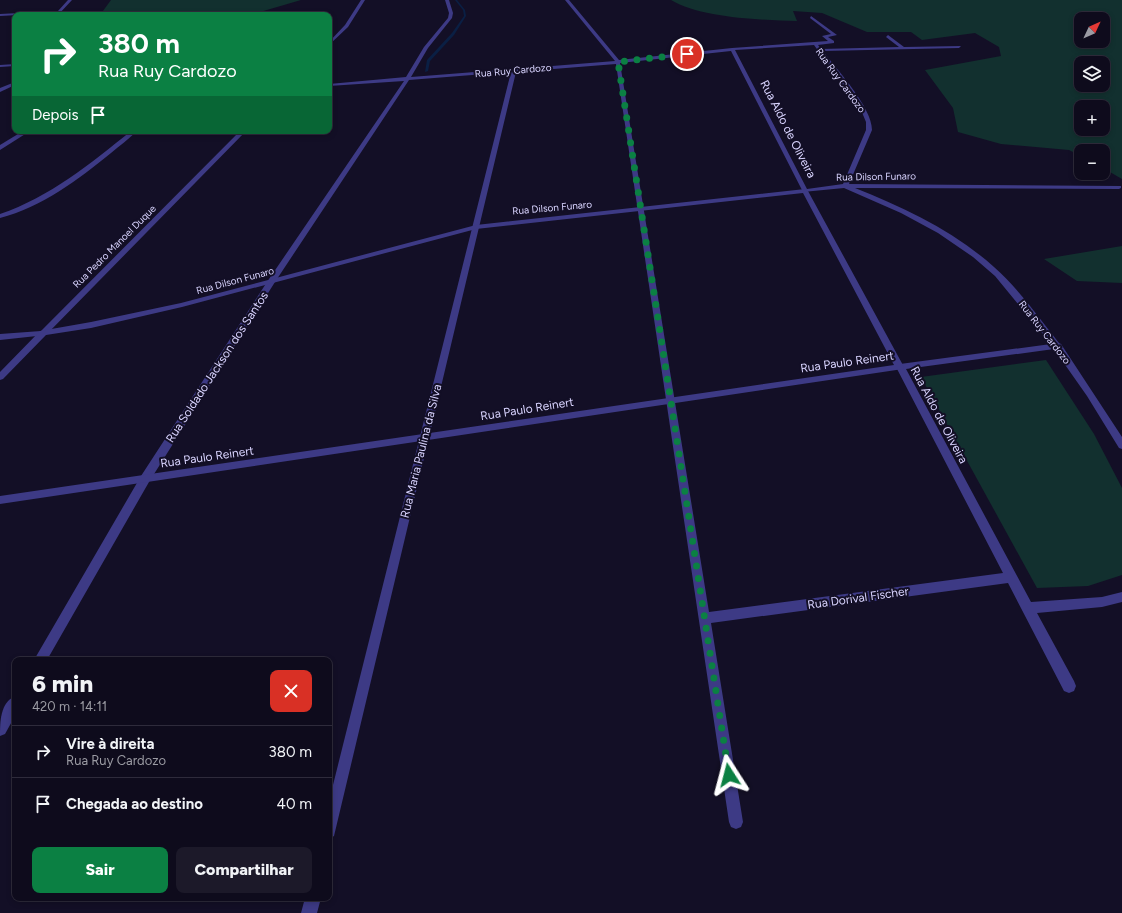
<!DOCTYPE html>
<html lang="pt">
<meta charset="utf-8">
<style>
:root{--surface:#0e0b1c;--page:#1c1929;--text:#f1f3f6;--muted:#9b9ba3;--line:#2e2b3b;--accent:#0b8043}
body{margin:0;font-family:Figtree,sans-serif;background:var(--page);color:var(--text);height:100vh;display:flex;flex-direction:column;font-size:15px;white-space:nowrap}
*{box-sizing:border-box;margin:0}
p{font-size:13px;color:var(--muted)}
.icon{flex:none;width:22px;height:22px;fill:none;stroke:currentColor;stroke-width:2;stroke-linecap:round;stroke-linejoin:round}
.map{position:relative;flex:1;overflow:hidden}
.drawer{position:absolute;left:12px;top:657px;width:320px;height:244px;display:flex;flex-direction:column;background:var(--surface);border-radius:8px;box-shadow:0 2px 6px #0003,0 0 0 1px var(--line)}
.drawer>*{flex:none}
.top-card{position:absolute;left:12px;top:12px;width:320px;height:122px;border-radius:8px;box-shadow:0 2px 6px #0003,0 0 0 1px var(--line);background:#0b8043;color:#fff;overflow:hidden}
.needle{width:26px;rotate:46deg}
.tools{position:absolute;left:1074px;top:12px;display:grid;gap:8px}
.tools a{display:grid;place-items:center;width:36px;height:36px;border-radius:8px;background:var(--surface);box-shadow:0 2px 6px #0003,0 0 0 1px var(--line);font-size:20px}
.pin{position:absolute;display:grid;place-items:center;width:34px;height:34px;color:#fff;margin:-17px;border:2px solid #fff;border-radius:50%;box-shadow:0 1px 4px #0007}
.me{position:absolute;width:44px;margin:-22px;rotate:351deg;stroke-linejoin:round;filter:drop-shadow(0 0 3px #0008)}
.turn{display:flex;align-items:center;gap:14px;height:84px;padding:0 20px;font-size:18px}
.turn .icon{width:52px;height:52px;stroke-width:2.5}
.turn b{display:block;font-size:28px;line-height:34px}
.then{display:flex;align-items:center;height:38px;padding:0 20px;background:#0003;gap:8px;font-size:15px}
.round{display:grid;place-items:center;flex:none;width:42px;height:42px;border-radius:8px;background:var(--page)}
.headline{display:flex;align-items:center;justify-content:space-between;height:68px;padding:0 20px}
h1{font-size:24px;font-weight:800;line-height:30px}
.button{display:flex;gap:8px;margin-top:auto;padding:8px 20px}
.button a{flex:1;height:46px;border-radius:8px;background:var(--accent);color:#fff;font-size:16px;font-weight:800;line-height:46px;text-align:center}
.button a+a{background:var(--page);color:var(--text)}
ul{padding:0;list-style:none}
li{display:flex;align-items:center;gap:12px;height:52px;padding:0 20px;border-top:1px solid var(--line)}
li div{flex:1}
li b{display:block;font-size:15px}
li em{font-style:normal}
.map>svg:first-child{display:block}
.green{fill:#12302f;fill-rule:evenodd}
.lines{fill:none;stroke-linecap:round;stroke-linejoin:round}
.stream{fill:#0a1f44;fill-rule:evenodd}
.minor{fill:#3d3a85;fill-rule:evenodd}
.tertiary{fill:#3d3a85;fill-rule:evenodd}
.route{stroke:#0b8043;stroke-width:7;stroke-dasharray:0 12.6}
.labels{text-anchor:middle;stroke-width:4;stroke-linejoin:round;paint-order:stroke}
.far-street-label{font-size:10px;fill:#d9d4ff;stroke:#130f26}
.street-label{font-size:12px;fill:#d9d4ff;stroke:#130f26}
</style>
<div class="map">
<svg width="1122" height="913" viewBox="0 0 1122 913">
<rect width="100%" height="100%" fill="#130f26"/>
<g class="green">
<path d="M 111,0 L 301,0 L 250,15 L 100,15 Z"/>
<path d="M 671,0 L 1122,0 L 1122,179 L 1103,168 L 1103,151 L 1081,151 L 1081,156 L 1069,150 L 1001,144 L 958,132 L 953,108 L 925,70 L 1001,56 L 999,47 L 975,33 L 922,40 L 911,32 L 867,32 L 822,13 L 793,11 L 797,21 C 762,20 700,18 671,0 ZM 1081,19 L 1103,19 L 1103,41 L 1081,41 ZM 1081,63 L 1103,63 L 1103,85 L 1081,85 ZM 1081,107 L 1103,107 L 1103,129 L 1081,129 Z"/>
<path d="M 1122,246 L 1122,283 L 1077,281 L 1044,259 Z"/>
<path d="M 1046,360 L 1094,434 L 1122,488 L 1122,575 L 1088,586 L 1037,588 L 921,377 Z"/>
</g>
<g class="lines">
<path class="stream" d="M 455,0 L 457,0 L 465,10 L 466,16 L 454,35 L 430,61 L 428,71 L 425,72 L 427,60 L 452,33 L 464,16 L 463,10 Z"/>
<g class="minor">
<path d="M 68,0 L 72,0 L 58,15 L 54,15 L 55,13 L 0,16 L 0,14 L 58,11 Z"/>
<path d="M 361,0 L 365,0 L 348,27 L 329,45 L 329,42 L 345,25 Z"/>
<path d="M 445,0 L 449,0 L 453,13 L 452,18 L 428,48 L 411,77 L 615,61 L 565,0 L 569,0 L 619,60 L 732,48 L 828,41 L 822,36 L 831,34 L 810,18 L 811,16 L 837,35 L 828,37 L 834,41 L 834,43 L 818,45 L 821,49 L 899,47 L 886,37 L 888,35 L 904,47 L 961,46 L 959,48 L 823,51 C 837,70 872,107 872,130 L 849,184 L 1121,186 L 1121,188 L 1119,189 L 855,188 C 905,208 954,231 994,267 C 1019,289 1039,318 1059,343 L 1061,344 L 1122,437 L 1122,449 L 1119,448 L 1087,396 L 1054,349 L 906,369 L 1031,602 L 1102,597 L 1122,592 L 1122,602 L 1102,607 L 1037,613 L 1074,681 L 1076,686 L 1074,691 L 1069,693 L 1064,691 L 1008,583 L 711,623 L 743,822 L 741,827 L 736,829 L 731,827 L 729,822 L 616,64 L 516,72 L 334,836 L 329,839 L 329,801 L 511,72 L 409,80 L 275,282 L 149,482 L 47,660 L 34,660 L 141,476 L 267,282 L 404,81 L 329,86 L 329,84 L 406,77 L 424,47 L 448,18 L 449,13 ZM 814,45 L 861,110 L 866,122 L 866,130 L 843,184 L 807,189 L 735,50 ZM 731,51 L 803,192 L 844,188 L 901,213 L 938,233 L 973,257 L 995,276 L 1051,344 L 900,364 L 896,367 L 1003,573 L 709,612 L 620,63 Z"/>
<path d="M 15,64 L 15,66 L 0,67 L 0,65 Z"/>
<path d="M 15,82 L 15,85 L 0,92 L 0,88 Z"/>
<path d="M 23,131 L 30,131 L 0,150 L 0,145 Z"/>
<path d="M 131,131 L 137,131 C 129,139 119,146 111,153 C 78,180 42,207 0,218 L 0,214 C 50,197 90,164 131,131 Z"/>
<path d="M 240,131 L 246,131 L 46,335 L 0,340 L 0,334 L 41,331 Z"/>
<path d="M 15,696 L 15,716 L 5,734 L 0,736 C 0,722 0,703 15,696 Z"/>
<path d="M 305,898 L 321,898 L 317,913 L 301,913 Z"/>
</g>
<path class="tertiary" d="M 805,189 L 808,191 L 904,367 L 903,369 L 0,504 L 0,496 L 894,365 L 803,193 L 476,229 L 182,307 L 91,328 L 46,335 L 3,379 L 0,380 L 0,372 L 40,331 L 91,322 L 181,303 L 476,225 Z"/>
</g>
<g class="lines">
<path class="route" d="M 687,54 L 618,62 L 729,775"/>
</g>
<g class="labels">
<g class="far-street-label">
<text transform="translate(513 70) rotate(-5)" y="4">Rua Ruy Cardozo</text>
<text transform="translate(841 80) rotate(54)" y="4">Rua Ruy Cardozo</text>
<text transform="translate(876 176) rotate(-1)" y="4">Rua Dilson Funaro</text>
<text transform="translate(552 207) rotate(-5)" y="4">Rua Dilson Funaro</text>
<text transform="translate(114 246) rotate(-45)" y="4">Rua Pedro Manoel Duque</text>
<text transform="translate(235 280) rotate(-15)" y="4">Rua Dilson Funaro</text>
<text transform="translate(1045 332) rotate(52)" y="4">Rua Ruy Cardozo</text>
</g>
<g class="street-label">
<text transform="translate(788 129) rotate(63)" y="4">Rua Aldo de Oliveira</text>
<text transform="translate(847 362) rotate(-8)" y="4">Rua Paulo Reinert</text>
<text transform="translate(217 367) rotate(-57)" y="4">Rua Soldado Jackson dos Santos</text>
<text transform="translate(527 409) rotate(-9)" y="4">Rua Paulo Reinert</text>
<text transform="translate(939 415) rotate(62)" y="4">Rua Aldo de Oliveira</text>
<text transform="translate(421 451) rotate(-76)" y="4">Rua Maria Paulina da Silva</text>
<text transform="translate(207 457) rotate(-8)" y="4">Rua Paulo Reinert</text>
<text transform="translate(858 598) rotate(-8)" y="4">Rua Dorival Fischer</text>
</g>
</g>
</svg>
<div class="tools">
<a><svg class="needle" viewBox="-14 -14 28 28"><path d="M0-13l5 13h-10z" fill="#e53935"/><path d="M0 13l5-13h-10z" fill="#9b9ba3"/></svg></a>
<a><svg class="icon" aria-label="layers" viewBox="0 0 24 24"><path d="M12 4l9 5-9 5-9-5zM3 14l9 5 9-5"/></svg></a>
<a>+</a>
<a>−</a>
</div>
<div class="pin" style="left:687px;top:54px;background:#d93025"><svg class="icon" aria-label="arrive" viewBox="0 0 24 24"><path d="M6 21V4h12l-3 4 3 4H6"/></svg></div>
<svg class="me" style="left:729px;top:775px" viewBox="-20 -20 40 40"><path d="M0-17L14 15 0 8-14 15z" fill="#0b8043" stroke="#fff" stroke-width="4"/></svg>
<div class="top-card">
<div class="turn"><svg class="icon" aria-label="right" viewBox="0 0 24 24"><path d="M7 20v-9h11M14 6l5 5-5 5"/></svg><div><b>380 m</b>Rua Ruy Cardozo</div></div>
<div class="then">Depois<svg class="icon" aria-label="arrive" viewBox="0 0 24 24"><path d="M6 21V4h12l-3 4 3 4H6"/></svg></div>
</div>
<section class="drawer">
<div class="headline"><div><h1>6 min</h1><p>420 m · 14:11</p></div><a class="round" style="background:#d93025;color:#fff"><svg class="icon" aria-label="close" viewBox="0 0 24 24"><path d="M6 6l12 12M18 6L6 18"/></svg></a></div>
<ul>
<li><svg class="icon" aria-label="right" viewBox="0 0 24 24"><path d="M7 20v-9h11M14 6l5 5-5 5"/></svg><div><b>Vire à direita</b><p>Rua Ruy Cardozo</p></div><em>380 m</em></li>
<li><svg class="icon" aria-label="arrive" viewBox="0 0 24 24"><path d="M6 21V4h12l-3 4 3 4H6"/></svg><div><b>Chegada ao destino</b></div><em>40 m</em></li>
</ul>
<div class="button"><a>Sair</a><a>Compartilhar</a></div>
</section>
</div>
